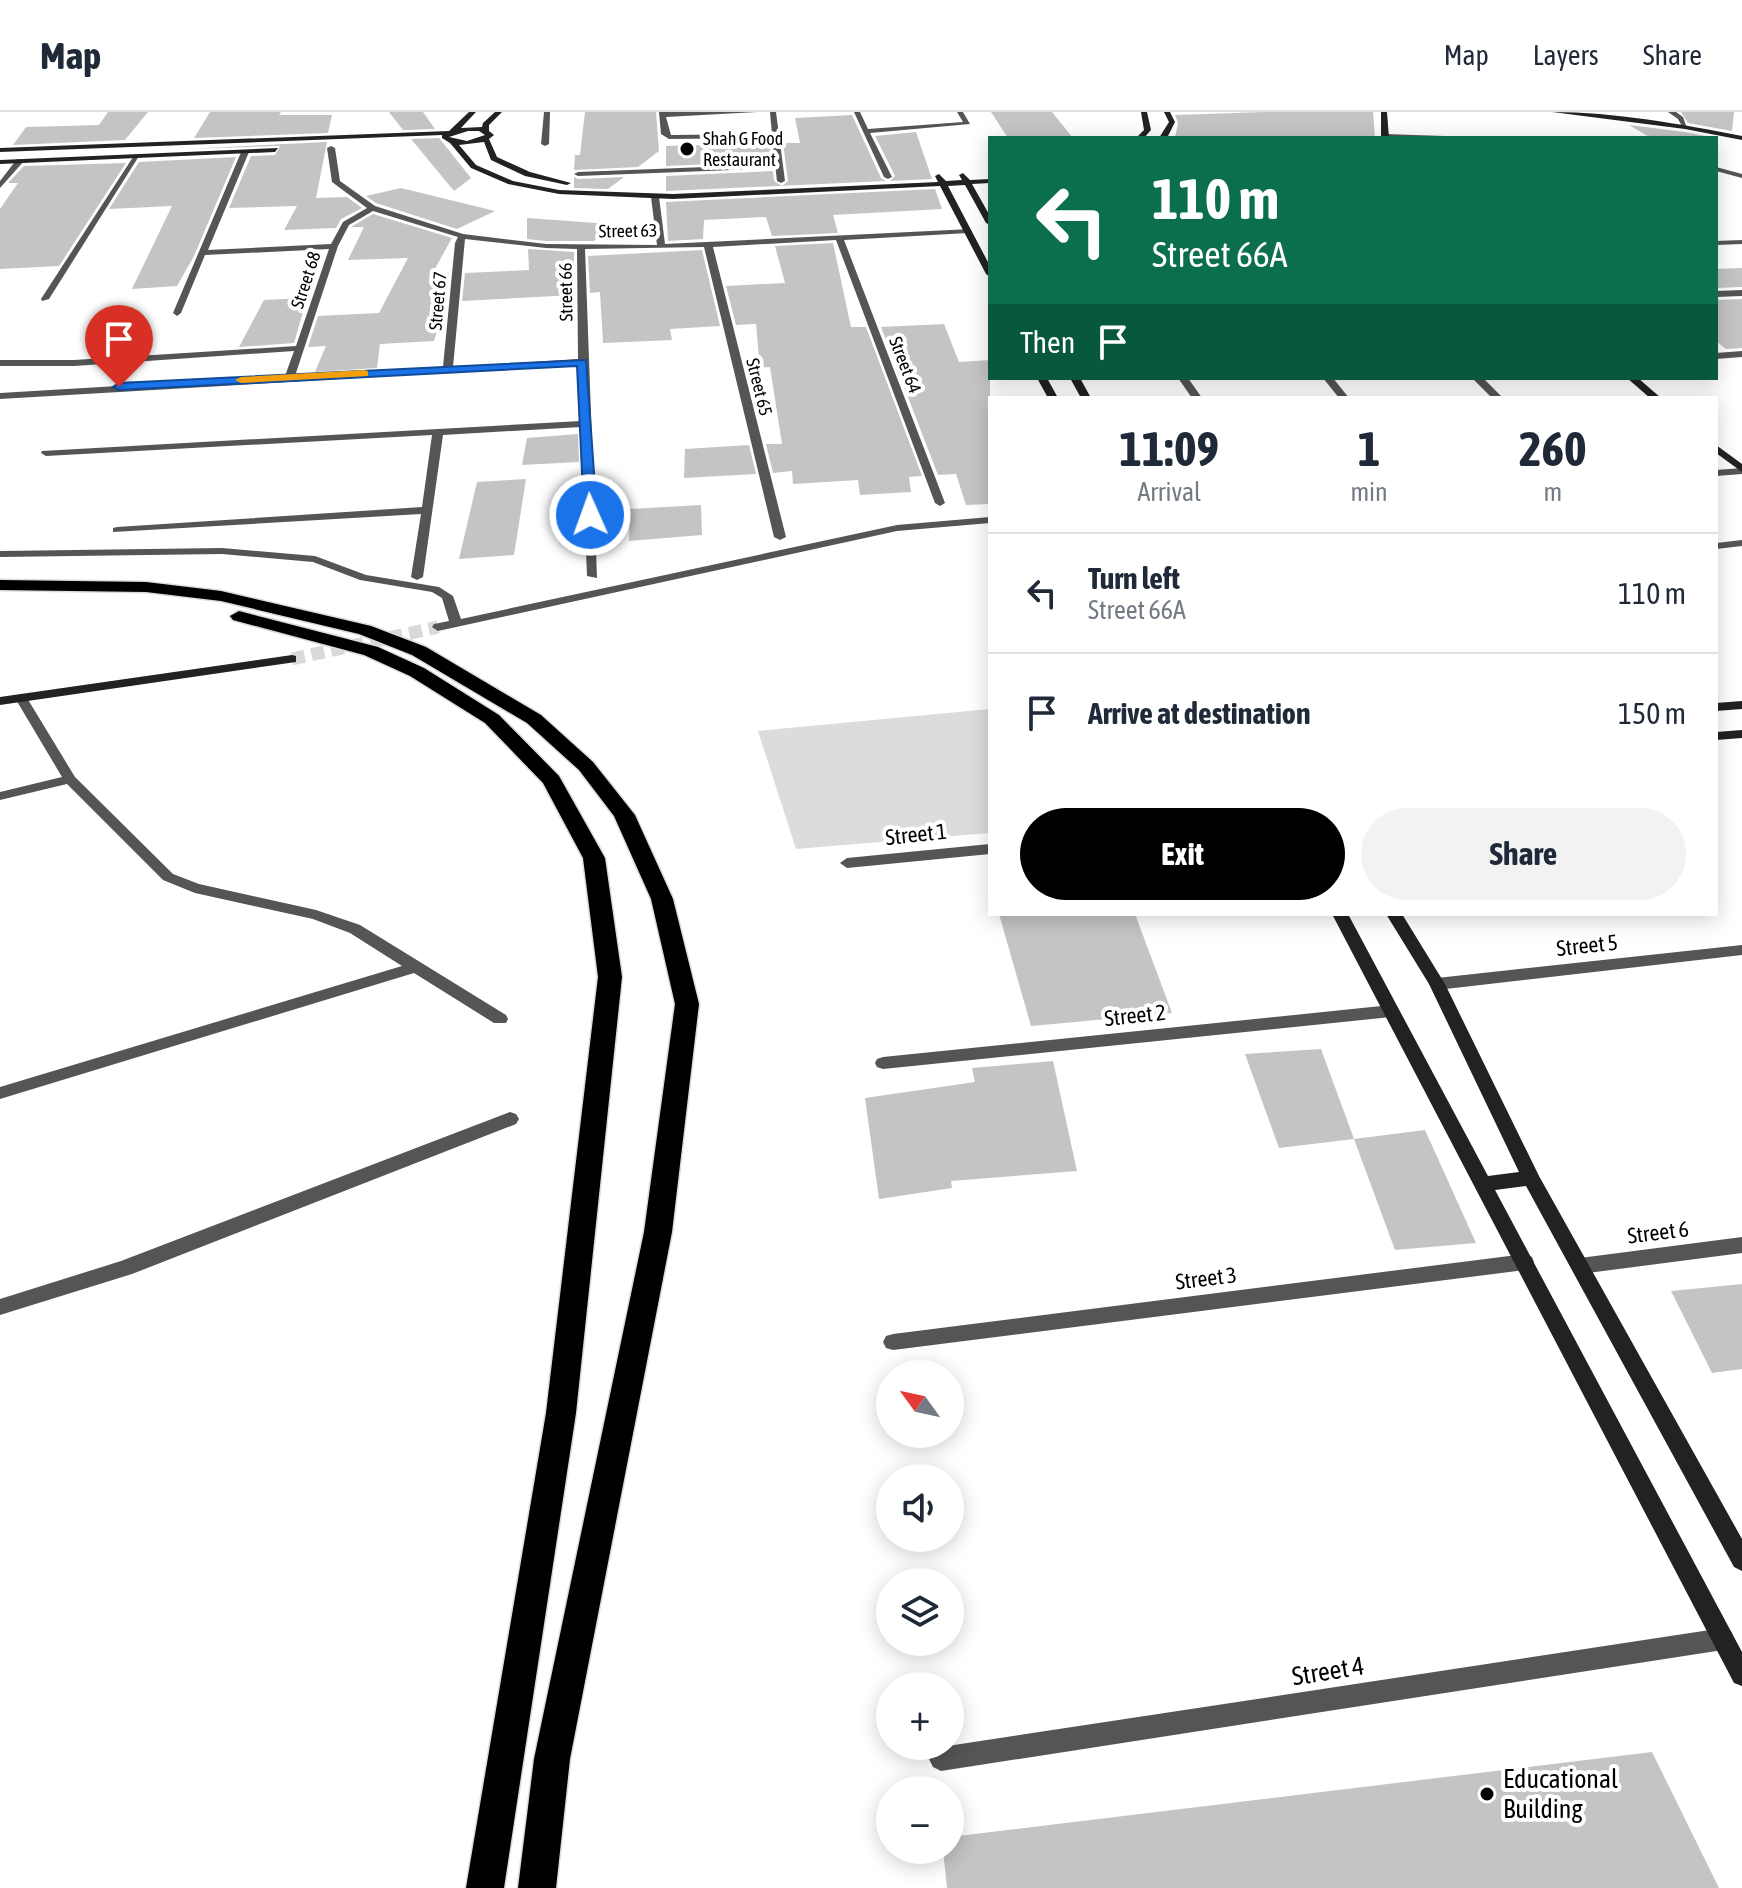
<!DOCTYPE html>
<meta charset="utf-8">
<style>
:root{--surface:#fff;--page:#f2f2f3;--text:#1f2937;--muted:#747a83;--line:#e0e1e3;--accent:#000}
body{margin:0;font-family:"Asap Condensed",sans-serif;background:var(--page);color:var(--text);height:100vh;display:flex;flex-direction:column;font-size:30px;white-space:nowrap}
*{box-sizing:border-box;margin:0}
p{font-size:26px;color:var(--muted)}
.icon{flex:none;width:44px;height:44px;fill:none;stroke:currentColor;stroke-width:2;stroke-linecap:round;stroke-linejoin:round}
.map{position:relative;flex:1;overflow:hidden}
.details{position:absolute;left:988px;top:284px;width:730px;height:520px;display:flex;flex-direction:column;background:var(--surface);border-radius:0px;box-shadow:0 4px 20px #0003}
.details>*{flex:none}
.top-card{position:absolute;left:988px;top:24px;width:730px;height:244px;border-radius:0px;box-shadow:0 4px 20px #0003;background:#0b6e4f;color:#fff;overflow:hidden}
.needle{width:52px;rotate:303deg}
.controls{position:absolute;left:876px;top:1248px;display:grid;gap:16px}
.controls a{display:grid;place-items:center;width:88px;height:88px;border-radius:50%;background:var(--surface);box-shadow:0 4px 20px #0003;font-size:40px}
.pin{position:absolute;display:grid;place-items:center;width:68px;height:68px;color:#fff;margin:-82px -34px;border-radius:50% 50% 50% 0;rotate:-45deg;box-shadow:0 0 8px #0007}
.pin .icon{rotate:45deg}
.me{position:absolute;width:88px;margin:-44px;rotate:358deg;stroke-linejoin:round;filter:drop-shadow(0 0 6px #0008)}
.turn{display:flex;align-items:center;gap:28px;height:168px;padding:0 32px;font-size:36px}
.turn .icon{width:104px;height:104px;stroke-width:2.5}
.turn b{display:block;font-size:56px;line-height:68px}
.then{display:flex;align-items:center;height:76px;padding:0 32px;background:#0003;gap:16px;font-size:30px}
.eta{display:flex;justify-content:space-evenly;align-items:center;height:136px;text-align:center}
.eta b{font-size:48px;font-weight:700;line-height:56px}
.primary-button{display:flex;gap:16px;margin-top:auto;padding:16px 32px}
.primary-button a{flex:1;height:92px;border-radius:48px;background:var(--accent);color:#fff;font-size:32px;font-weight:700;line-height:92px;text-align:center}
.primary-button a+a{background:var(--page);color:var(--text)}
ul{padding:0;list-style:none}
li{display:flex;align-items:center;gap:24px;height:120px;padding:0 32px;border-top:2px solid var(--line)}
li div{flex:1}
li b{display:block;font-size:30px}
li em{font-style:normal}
header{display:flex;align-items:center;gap:48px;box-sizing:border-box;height:112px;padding:0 40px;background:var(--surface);border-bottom:2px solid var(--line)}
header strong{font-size:38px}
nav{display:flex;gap:44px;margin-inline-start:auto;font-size:28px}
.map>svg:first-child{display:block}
.green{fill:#dcdcdc}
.building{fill:#c4c4c4}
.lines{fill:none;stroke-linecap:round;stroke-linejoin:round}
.secondary-tunnel{stroke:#d9d9d9;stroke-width:13;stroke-dasharray:13 7;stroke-linecap:butt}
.highway-casing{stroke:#dbdbdb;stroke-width:3}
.lane{fill:#555;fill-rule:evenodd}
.street{fill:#555;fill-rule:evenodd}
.secondary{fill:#222;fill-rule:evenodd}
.highway{fill:#000;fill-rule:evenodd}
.route{fill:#1a73e8;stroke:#114b97;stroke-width:2}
.slow{fill:#f59e0b}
.poi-dot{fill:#000;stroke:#fff;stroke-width:3}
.labels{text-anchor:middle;stroke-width:8;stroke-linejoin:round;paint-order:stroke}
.far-poi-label{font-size:18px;fill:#000;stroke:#fff;text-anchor:start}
.far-street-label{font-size:18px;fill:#000;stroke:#fff}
.street-label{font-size:22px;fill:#000;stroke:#fff}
.near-street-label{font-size:26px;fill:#000;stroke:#fff}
.near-poi-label{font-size:26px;fill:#000;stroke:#fff;text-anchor:start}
</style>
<header>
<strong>Map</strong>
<nav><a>Map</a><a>Layers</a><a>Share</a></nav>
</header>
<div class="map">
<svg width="1742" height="1776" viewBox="0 0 1742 1776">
<rect width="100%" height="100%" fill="#fff"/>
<path class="green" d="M 990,597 L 990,721 L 796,737 L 758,619 Z"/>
<g class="building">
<path d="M 108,0 L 148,0 L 125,28 L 13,33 L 26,15 L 99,13 Z"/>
<path d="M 210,0 L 281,0 L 279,3 L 332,3 L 328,21 L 194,26 Z"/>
<path d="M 389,0 L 423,0 L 435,17 L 403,18 Z"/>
<path d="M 585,0 L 656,0 L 659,39 L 638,55 L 574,58 L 575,43 L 580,43 Z"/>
<path d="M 991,0 L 1052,0 L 1073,26 L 1008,26 Z"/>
<path d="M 1265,0 L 1373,0 L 1375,26 L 1175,26 L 1178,11 L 1175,3 Z"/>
<path d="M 1681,0 L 1734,0 L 1732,19 L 1688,11 Z"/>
<path d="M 852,3 L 881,66 L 886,69 L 666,79 L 666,64 L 773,59 L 774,69 L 782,74 L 788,69 L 783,31 L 800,31 L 795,6 Z"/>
<path d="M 1629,13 L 1685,20 L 1716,26 L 1651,26 Z"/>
<path d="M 916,20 L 932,67 L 890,69 L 895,64 L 875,24 Z"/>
<path d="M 439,26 L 471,66 L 454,79 L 411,27 Z"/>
<path d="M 327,30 L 316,86 L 347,85 L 362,96 L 341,107 L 336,116 L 284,118 L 297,94 L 229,96 L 251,44 L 275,43 L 280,34 L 186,37 Z"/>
<path d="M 770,31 L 772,49 L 666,54 L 666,34 Z"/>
<path d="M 236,45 L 194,144 L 177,174 L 132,177 L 172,94 L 109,97 L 139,50 Z"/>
<path d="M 126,51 L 59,154 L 0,157 L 0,97 L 18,71 L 8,71 L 24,54 Z"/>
<path d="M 574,65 L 578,67 L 624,65 L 608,77 L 574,76 Z"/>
<path d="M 401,76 L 495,99 L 457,117 L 376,91 L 366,84 Z"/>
<path d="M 935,77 L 942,97 L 833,103 L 838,121 L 772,124 L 766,105 L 704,108 L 703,127 L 668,129 L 666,90 Z"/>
<path d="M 373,102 L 452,126 L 432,162 L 449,161 L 446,190 L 434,229 L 380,232 L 377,256 L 315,260 L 326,234 L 308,235 L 318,204 L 379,201 L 408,146 L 348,148 L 364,115 L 351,115 Z"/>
<path d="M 527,106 L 610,112 L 594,129 L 546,129 L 527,127 Z"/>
<path d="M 833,131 L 851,215 L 866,215 L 922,364 L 909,365 L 911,380 L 860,383 L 858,368 L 793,372 L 792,359 L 773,361 L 766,332 L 782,332 L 770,255 L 760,256 L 756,212 L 736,213 L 726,174 L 785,171 L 775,134 Z"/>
<path d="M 528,137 L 574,140 L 574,183 L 462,189 L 465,161 L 529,158 Z"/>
<path d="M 702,138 L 720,214 L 670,217 L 672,228 L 603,231 L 600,180 L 590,181 L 588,144 Z"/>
<path d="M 1742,156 L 1742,175 L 1716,176 L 1716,157 Z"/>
<path d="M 307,186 L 294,231 L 239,235 L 264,188 Z"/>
<path d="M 1742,187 L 1742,236 L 1726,237 L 1716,229 L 1716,188 Z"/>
<path d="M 944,212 L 959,250 L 990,248 L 990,392 L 966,393 L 956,362 L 938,363 L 881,215 Z"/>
<path d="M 578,322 L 579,350 L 522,353 L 527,326 Z"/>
<path d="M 749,333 L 756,362 L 684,366 L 685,337 Z"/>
<path d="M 526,367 L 514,443 L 459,447 L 477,370 Z"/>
<path d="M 701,393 L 702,423 L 629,429 L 630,397 Z"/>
<path d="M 999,802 L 1135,802 L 1172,901 L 1031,914 Z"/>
<path d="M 1321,937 L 1354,1027 L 1279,1036 L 1245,942 Z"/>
<path d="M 1053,949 L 1077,1059 L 951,1069 L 952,1076 L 879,1087 L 865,986 L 975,970 L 972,956 Z"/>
<path d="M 1425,1018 L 1476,1131 L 1395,1138 L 1354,1027 Z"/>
<path d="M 1742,1172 L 1742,1257 L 1712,1261 L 1671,1179 Z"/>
<path d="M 1652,1640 L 1719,1776 L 947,1776 L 943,1738 L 950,1738 L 950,1725 Z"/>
</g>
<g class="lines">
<path class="secondary-tunnel" d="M 292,547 L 438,515"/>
<defs>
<g id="highway">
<path d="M 0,468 L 146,470 L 221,479 L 371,514 L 426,535 L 541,603 L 593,650 L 635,703 L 673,787 L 699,892 L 672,1120 L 570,1647 L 556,1776 L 518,1776 L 534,1647 L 644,1120 L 675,892 L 651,787 L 614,704 L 579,658 L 527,611 L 412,543 L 359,522 L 221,489 L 146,480 L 0,478 Z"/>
<path d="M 239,499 L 378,535 L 424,556 L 499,603 L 559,664 L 605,746 L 622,865 L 576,1301 L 504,1776 L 466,1776 L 546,1301 L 598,865 L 583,746 L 543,671 L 485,611 L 410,564 L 364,543 L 233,508 L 230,504 Z"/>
</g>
</defs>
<use href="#highway" class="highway-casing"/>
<g class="lane">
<path d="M 544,0 L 550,0 L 549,32 L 545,34 L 541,32 Z"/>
<path d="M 780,52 L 783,56 L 578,64 L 574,62 L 578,60 Z"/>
</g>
<g class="street">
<path d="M 659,0 L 757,0 L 666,5 L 671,23 L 772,22 L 770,0 L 776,0 L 785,69 L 781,71 L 777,69 L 772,26 L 669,27 L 661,22 Z"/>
<path d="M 854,0 L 860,0 L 868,17 L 963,10 L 957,0 L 963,0 L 970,12 L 870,21 L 892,65 L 888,67 L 884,65 Z"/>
<path d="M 1668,0 L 1676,0 L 1683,5 L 1687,16 L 1683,16 L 1678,7 Z"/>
<path d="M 1385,22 L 1444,24 L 1448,26 L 1383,25 Z"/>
<path d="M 331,34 L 335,36 L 340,69 L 375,94 L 463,122 L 546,132 L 657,133 L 651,85 L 655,83 L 659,85 L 665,132 L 971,117 L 968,121 L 844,128 L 945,391 L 940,394 L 935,391 L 836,128 L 713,135 L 786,425 L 780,428 L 774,425 L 704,135 L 585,137 L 597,466 L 587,464 L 581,315 L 443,323 L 423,465 L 417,468 L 411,465 L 421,402 L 113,420 L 113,416 L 117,415 L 422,395 L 432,323 L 46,344 L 41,341 L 42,339 L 581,309 L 578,253 L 0,287 L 0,281 L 285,264 L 294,239 L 74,254 L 0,254 L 0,248 L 74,248 L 296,234 L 329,137 L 205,143 L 181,201 L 177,204 L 173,201 L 242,38 L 249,40 L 208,138 L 331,132 L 343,110 L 367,96 L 332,70 L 327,36 ZM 373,99 L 458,125 L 455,131 L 443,255 L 295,264 L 338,134 L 349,113 ZM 465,127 L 546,136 L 577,137 L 578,247 L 453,255 Z"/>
<path d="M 135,42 L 139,44 L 49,187 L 42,189 L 41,187 Z"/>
<path d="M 17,47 L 24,49 L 0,76 L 0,69 Z"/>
<path d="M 1716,55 L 1742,62 L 1742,66 L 1716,59 Z"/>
<path d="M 1742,128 L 1742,132 L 1716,133 L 1716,129 Z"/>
<path d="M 1742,178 L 1742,184 L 1716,185 L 1716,179 Z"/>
<path d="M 1742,239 L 1742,245 L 1716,247 L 1716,241 Z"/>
<path d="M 1178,266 L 1188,266 L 1202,286 L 1192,286 Z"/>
<path d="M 1323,266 L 1333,266 L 1349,286 L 1339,286 Z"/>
<path d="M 1472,266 L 1483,266 L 1503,286 L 1492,286 Z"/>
<path d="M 1742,356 L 1742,362 L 1716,364 L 1716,358 Z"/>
<path d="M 990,405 L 990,411 L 897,419 L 438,519 L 432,515 L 434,512 L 449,509 L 442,486 L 432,480 L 360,468 L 313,450 L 222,442 L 0,445 L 0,439 L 222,436 L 315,444 L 366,463 L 439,475 L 453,484 L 461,507 L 897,413 Z"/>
<path d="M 1742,428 L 1742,434 L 1716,437 L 1716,431 Z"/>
<path d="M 21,582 L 27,586 L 75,665 L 173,762 L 199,772 L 316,798 L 360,813 L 506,903 L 508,907 L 506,911 L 494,911 L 414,861 L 0,987 L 0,975 L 402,854 L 350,821 L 313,807 L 195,781 L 163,768 L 67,672 L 0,688 L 0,680 L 62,665 L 15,586 Z"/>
<path d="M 990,732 L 990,742 L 847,756 L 840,751 L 847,746 Z"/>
<path d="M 1742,833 L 1742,843 L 1437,878 L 1429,872 L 1437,866 Z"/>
<path d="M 1391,893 L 1399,899 L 1391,905 L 883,957 L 877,955 L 875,951 L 877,947 L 883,945 Z"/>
<path d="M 510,1000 L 516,1002 L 519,1007 L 516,1012 L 132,1162 L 0,1203 L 0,1187 L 121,1149 Z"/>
<path d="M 1742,1125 L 1742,1141 L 1580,1162 L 1573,1159 L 1571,1154 L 1573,1149 L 1580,1146 Z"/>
<path d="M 1525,1142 L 1532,1145 L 1534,1150 L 1532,1155 L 1525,1158 L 893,1238 L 886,1236 L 883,1230 L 886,1224 L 893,1222 Z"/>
<path d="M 1723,1516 L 1731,1519 L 1734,1527 L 1731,1535 L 1723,1538 L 941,1659 L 933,1655 L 929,1647 L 933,1639 L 941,1635 Z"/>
</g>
<g class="secondary">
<path d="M 469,0 L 476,0 L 461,16 L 482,15 L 483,11 L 495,0 L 502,0 L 489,13 L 489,19 L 494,23 L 489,27 L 497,45 L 530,60 L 571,71 L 567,73 L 525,64 L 491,48 L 484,30 L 459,33 L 476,53 L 513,69 L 559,78 L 673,82 L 938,70 L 935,64 L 939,62 L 946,69 L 962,68 L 959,63 L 963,61 L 970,68 L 990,67 L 990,71 L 972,72 L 990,104 L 990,113 L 986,111 L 965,73 L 948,74 L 990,154 L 990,165 L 986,162 L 940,74 L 673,87 L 559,82 L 508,72 L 471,56 L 450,31 L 442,26 L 442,23 L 0,40 L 0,36 L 449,19 ZM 468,19 L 479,19 L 485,23 L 467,29 L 449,25 Z"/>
<path d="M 1141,0 L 1147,0 L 1151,18 L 1144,26 L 1136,26 L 1144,18 Z"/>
<path d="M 1164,0 L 1170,0 L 1175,10 L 1167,26 L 1159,26 L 1169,10 Z"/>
<path d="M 1381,0 L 1387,0 L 1389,26 L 1381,26 Z"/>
<path d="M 1552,0 C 1615,0 1680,12 1742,24 L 1742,28 L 1685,17 Z"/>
<path d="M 278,36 L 275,40 L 0,52 L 0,48 Z"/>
<path d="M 1037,266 L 1047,266 L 1058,286 L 1048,286 Z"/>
<path d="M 1070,266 L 1080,266 L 1091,286 L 1081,286 Z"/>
<path d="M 1627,266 L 1638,266 L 1661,286 L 1650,286 Z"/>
<path d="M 1716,333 L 1742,352 L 1742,360 L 1716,341 Z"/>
<path d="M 292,543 L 296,544 L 296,550 L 0,593 L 0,585 Z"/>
<path d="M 1742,589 L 1742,597 L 1716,599 L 1716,591 Z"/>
<path d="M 1742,618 L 1742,626 L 1716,628 L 1716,620 Z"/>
<path d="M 1332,802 L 1348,802 L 1488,1064 L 1519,1060 L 1429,872 L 1386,802 L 1402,802 L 1445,872 L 1539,1064 L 1742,1427 L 1742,1459 L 1734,1455 L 1526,1074 L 1495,1078 L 1742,1540 L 1742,1574 L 1734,1571 Z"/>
</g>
<use href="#highway" class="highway"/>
</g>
<path class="route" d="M 586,248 L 597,403 L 590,407 L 584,403 L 577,254 L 119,278 L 113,275 L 119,271 Z"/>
<path class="slow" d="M 364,258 L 368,259 L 368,264 L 241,271 L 235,268 L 241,265 Z"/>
<g class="poi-dot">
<circle cx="687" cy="37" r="8"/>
<circle cx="1487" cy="1682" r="8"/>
</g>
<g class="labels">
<g class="far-poi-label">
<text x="703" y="33">Shah G Food<tspan x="703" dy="21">Restaurant</tspan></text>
</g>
<g class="far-street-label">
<text transform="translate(628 119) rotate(-1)" y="6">Street 63</text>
<text transform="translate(306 168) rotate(-72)" y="6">Street 68</text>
<text transform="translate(566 180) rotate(-91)" y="6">Street 66</text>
<text transform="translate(438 189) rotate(-85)" y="6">Street 67</text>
<text transform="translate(905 253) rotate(69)" y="6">Street 64</text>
<text transform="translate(759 275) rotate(76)" y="6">Street 65</text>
</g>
<g class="street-label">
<text transform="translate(916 722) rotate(-6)" y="8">Street 1</text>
<text transform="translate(1587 833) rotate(-6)" y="8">Street 5</text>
<text transform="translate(1135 903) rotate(-6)" y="8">Street 2</text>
<text transform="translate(1658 1120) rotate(-7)" y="8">Street 6</text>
<text transform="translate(1206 1166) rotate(-7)" y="8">Street 3</text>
</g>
<g class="near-street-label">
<text transform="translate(1328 1559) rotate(-9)" y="9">Street 4</text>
</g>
<g class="near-poi-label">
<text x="1503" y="1676">Educational<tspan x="1503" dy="30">Building</tspan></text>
</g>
</g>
</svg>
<div class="controls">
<a><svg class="needle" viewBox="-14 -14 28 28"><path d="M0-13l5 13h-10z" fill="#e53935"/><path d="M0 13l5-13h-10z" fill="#747a83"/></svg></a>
<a><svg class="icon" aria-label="sound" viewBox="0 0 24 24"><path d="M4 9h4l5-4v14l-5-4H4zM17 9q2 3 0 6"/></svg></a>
<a><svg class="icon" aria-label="layers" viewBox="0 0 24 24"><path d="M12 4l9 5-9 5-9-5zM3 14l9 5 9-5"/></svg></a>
<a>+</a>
<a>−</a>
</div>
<div class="pin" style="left:119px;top:275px;background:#d93025"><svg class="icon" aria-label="arrive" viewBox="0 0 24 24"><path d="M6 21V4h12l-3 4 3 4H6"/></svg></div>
<svg class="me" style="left:590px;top:403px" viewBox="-20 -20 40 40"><circle r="17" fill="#1a73e8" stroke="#fff" stroke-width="3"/><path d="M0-11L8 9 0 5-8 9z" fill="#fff"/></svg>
<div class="top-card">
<div class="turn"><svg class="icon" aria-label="left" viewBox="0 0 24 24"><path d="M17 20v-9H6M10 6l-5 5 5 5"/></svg><div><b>110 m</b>Street 66A</div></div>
<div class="then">Then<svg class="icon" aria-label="arrive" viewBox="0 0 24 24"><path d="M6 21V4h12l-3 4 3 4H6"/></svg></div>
</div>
<section class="details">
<div class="eta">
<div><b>11:09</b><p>Arrival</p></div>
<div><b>1</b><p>min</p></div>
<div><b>260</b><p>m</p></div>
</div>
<ul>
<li><svg class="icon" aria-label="left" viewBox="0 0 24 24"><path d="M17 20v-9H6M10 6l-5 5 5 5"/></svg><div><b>Turn left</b><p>Street 66A</p></div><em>110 m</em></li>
<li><svg class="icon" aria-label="arrive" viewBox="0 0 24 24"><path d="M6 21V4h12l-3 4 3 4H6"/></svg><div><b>Arrive at destination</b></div><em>150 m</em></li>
</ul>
<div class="primary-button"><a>Exit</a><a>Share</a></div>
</section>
</div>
